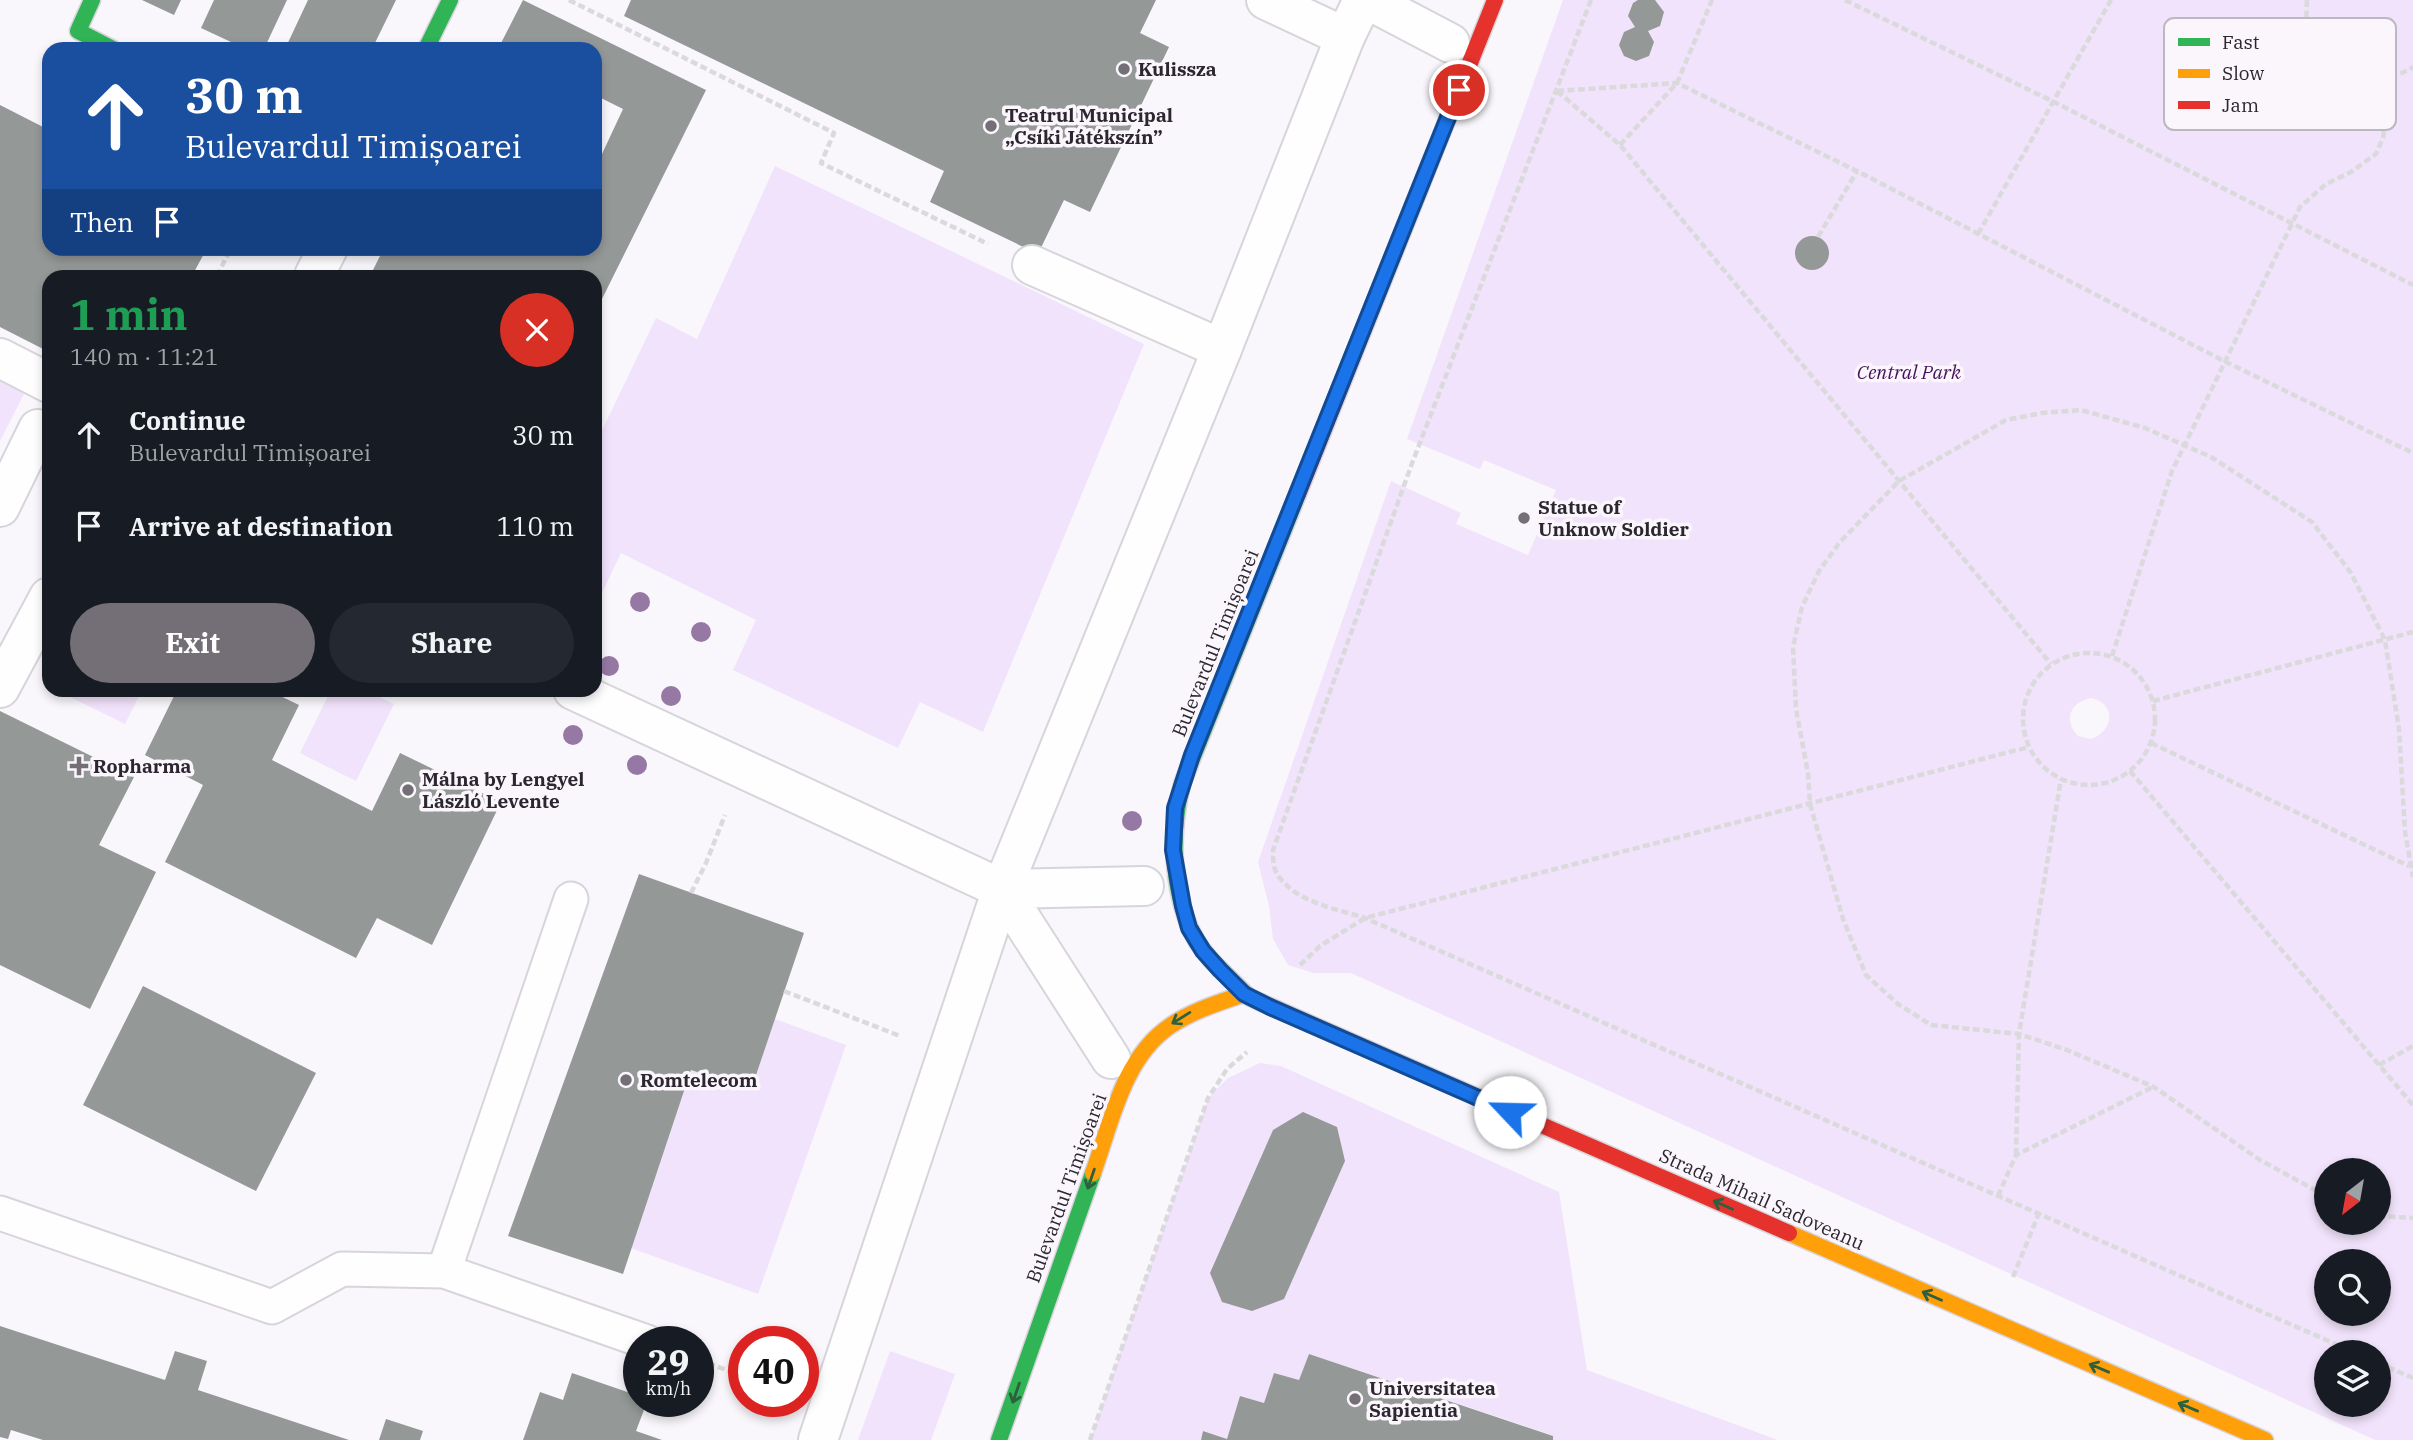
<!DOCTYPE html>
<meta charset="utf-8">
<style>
:root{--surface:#171b24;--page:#242831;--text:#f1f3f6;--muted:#9ea1a6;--accent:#746f77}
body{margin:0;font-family:"IBM Plex Serif",serif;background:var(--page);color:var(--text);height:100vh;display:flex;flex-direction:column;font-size:26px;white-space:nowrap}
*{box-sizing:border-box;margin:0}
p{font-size:23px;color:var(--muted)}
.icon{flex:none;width:38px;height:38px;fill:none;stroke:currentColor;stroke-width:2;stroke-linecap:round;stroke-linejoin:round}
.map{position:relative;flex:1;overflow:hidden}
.side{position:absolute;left:42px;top:270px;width:560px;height:427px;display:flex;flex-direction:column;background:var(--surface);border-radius:21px;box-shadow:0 4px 10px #0003}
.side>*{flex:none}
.hud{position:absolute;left:42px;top:42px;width:560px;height:214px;border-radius:21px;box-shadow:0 4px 10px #0003;background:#1a4fa0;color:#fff;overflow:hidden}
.needle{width:46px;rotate:211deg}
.fabs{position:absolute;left:2314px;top:1158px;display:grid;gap:14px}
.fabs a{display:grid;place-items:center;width:77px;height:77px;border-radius:50%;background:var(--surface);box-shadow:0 4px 10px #0003;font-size:35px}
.speed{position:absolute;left:623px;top:1326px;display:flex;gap:14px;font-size:35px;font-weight:700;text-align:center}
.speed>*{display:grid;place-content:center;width:91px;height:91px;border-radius:50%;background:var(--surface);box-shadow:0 4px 10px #0003;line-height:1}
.speed small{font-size:18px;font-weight:400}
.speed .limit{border:10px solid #d22;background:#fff;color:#111}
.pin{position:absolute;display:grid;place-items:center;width:60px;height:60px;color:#fff;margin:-30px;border:4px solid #fff;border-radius:50%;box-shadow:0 2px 7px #0007}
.me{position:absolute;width:77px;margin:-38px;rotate:294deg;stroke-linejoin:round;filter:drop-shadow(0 0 5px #0008)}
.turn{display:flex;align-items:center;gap:24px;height:147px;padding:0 28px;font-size:32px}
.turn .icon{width:91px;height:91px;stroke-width:2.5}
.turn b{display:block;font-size:49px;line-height:60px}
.then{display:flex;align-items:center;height:66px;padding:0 28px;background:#0003;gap:14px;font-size:26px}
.round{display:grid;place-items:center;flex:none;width:74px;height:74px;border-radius:37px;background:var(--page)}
.summary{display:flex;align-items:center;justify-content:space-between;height:119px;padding:0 28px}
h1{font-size:42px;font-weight:700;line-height:52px;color:#1e9e55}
.action{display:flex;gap:14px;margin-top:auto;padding:14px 28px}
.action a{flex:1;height:80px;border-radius:42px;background:var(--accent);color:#fff;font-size:28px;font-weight:700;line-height:80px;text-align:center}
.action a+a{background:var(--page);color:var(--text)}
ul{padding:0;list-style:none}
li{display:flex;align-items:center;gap:21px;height:91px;padding:0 28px}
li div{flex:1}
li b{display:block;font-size:26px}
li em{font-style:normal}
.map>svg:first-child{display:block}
.green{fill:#f1e3fb;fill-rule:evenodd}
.building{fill:#949896}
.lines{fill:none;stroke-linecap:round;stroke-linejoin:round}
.lane-casing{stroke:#d8d4db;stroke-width:37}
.street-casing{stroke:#d8d4db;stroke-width:42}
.fast-casing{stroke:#d8d4db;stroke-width:19}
.slow-casing{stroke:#d8d4db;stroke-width:19}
.jam-casing{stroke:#d8d4db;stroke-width:19}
.path{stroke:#dad9db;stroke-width:4.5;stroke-dasharray:7 3.5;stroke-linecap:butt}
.lane{stroke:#fefefe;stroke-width:33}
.street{stroke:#fefefe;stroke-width:38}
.fast{stroke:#30b455;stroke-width:16}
.slow{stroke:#ff9f0a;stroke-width:16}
.jam{stroke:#e5322d;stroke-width:16}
.tree{fill:#9678a4}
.oneway{stroke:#2e5f3f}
.route-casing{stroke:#114b97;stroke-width:18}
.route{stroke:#1a73e8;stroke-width:12}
.poi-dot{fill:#746f77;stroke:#faf6fc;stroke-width:2.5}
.labels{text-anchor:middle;stroke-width:7;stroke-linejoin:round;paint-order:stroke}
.poi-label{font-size:19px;font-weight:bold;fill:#2c2630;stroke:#faf6fc;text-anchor:start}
.park-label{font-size:19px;font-style:italic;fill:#45115d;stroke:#faf6fc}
.street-label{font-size:19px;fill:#2c2630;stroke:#faf6fc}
.key{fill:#faf6fc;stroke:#bcb8bf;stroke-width:2}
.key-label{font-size:19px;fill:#2c2630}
</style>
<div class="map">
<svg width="2413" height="1440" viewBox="0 0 2413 1440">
<rect width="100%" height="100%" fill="#f9f7fb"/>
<g class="green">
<path d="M 1563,0 L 2413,0 L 2413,1440 L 2375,1440 L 1351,973 L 1313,973 L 1288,965 L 1273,939 L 1269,906 L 1258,862 L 1391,481 L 1461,513 L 1456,524 L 1528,555 L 1556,490 L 1484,460 L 1480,469 L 1407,439 ZM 2091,698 C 2117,704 2114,731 2091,739 L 2078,736 C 2063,720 2070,702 2091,698 ZM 2326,1171 L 2378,1171 L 2378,1223 L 2326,1223 ZM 2326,1262 L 2378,1262 L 2378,1314 L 2326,1314 ZM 2326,1353 L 2378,1353 L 2378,1405 L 2326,1405 Z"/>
<path d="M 775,166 L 1144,344 L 983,732 L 920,702 L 898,748 L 733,670 L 756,620 L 621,553 L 600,597 L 595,595 L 595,445 L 656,318 L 697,339 Z"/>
<path d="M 0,377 L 26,390 L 0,441 Z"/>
<path d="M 72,690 L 142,690 L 125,724 L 68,696 Z"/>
<path d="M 331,690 L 365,690 L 394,704 L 356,781 L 300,753 Z"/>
<path d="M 775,1019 L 846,1045 L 758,1294 L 631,1248 L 691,1070 L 751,1090 Z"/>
<path d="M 1260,1063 L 1281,1066 L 1559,1192 L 1587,1370 L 1778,1440 L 1553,1440 L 1552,1435 L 1309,1354 L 1299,1380 L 1274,1373 L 1264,1403 L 1240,1396 L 1227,1439 L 1204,1431 L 1201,1440 L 1090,1440 L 1208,1098 L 1228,1078 Z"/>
<path d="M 890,1351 L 955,1374 L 931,1440 L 858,1440 Z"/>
</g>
<g class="building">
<path d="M 142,0 L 181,0 L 174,15 Z"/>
<path d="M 214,0 L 287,0 L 264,49 L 246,49 L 201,28 Z"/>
<path d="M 308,0 L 396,0 L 372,49 L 285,49 Z"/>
<path d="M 523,0 L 706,90 L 595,313 L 595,276 L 370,276 L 384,248 L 595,248 L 595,169 L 623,109 L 595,95 L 595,49 L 503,49 L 499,47 Z"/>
<path d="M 631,0 L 1156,0 L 1140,33 L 1169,47 L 1090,212 L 1064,200 L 1038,254 L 930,202 L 944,171 L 624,16 Z"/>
<path d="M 1638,0 L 1655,0 L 1664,12 L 1660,26 L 1648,31 L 1654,42 L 1649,56 L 1636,61 L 1624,56 L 1619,45 L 1624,32 L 1635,27 L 1628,16 L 1633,3 Z"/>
<path d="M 0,105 L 49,130 L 49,248 L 207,248 L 192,276 L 49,276 L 49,352 L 0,327 Z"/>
<circle cx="1812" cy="253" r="17"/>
<path d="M 177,690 L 268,690 L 299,705 L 272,760 L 372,811 L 400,753 L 501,802 L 432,945 L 377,918 L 356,958 L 165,862 L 203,785 L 145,755 Z"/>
<path d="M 0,711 L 134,777 L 99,845 L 156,872 L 90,1009 L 0,965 Z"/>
<path d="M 639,874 L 804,933 L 751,1090 L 691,1070 L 623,1274 L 508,1236 Z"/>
<path d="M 143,986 L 316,1073 L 256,1191 L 83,1105 Z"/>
<path d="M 1303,1112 L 1337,1127 L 1345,1161 L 1284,1299 L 1252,1311 L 1222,1302 L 1210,1273 L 1273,1130 Z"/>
<path d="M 0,1326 L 165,1380 L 175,1351 L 207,1361 L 198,1390 L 349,1440 L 43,1440 L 11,1430 L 8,1439 L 0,1437 Z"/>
<path d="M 1309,1354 L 1553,1436 L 1553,1440 L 1201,1440 L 1203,1431 L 1227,1439 L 1240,1396 L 1264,1403 L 1274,1373 L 1299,1380 Z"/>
<path d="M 572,1373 L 639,1396 L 639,1402 L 647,1402 L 636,1431 L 662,1440 L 523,1440 L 540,1392 L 563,1400 Z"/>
<path d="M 386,1419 L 423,1431 L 420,1440 L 379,1440 Z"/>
</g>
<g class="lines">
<defs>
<g id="lane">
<path d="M 0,1213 L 272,1307 L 342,1269 L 444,1271 L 647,1342"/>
<path d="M 444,1271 L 571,899"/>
</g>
<g id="street">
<path d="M 1266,0 L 1345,37 L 1363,0"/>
<path d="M 1368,0 L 1450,43"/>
<path d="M 1032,265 L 1222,349 L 1345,37"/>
<path d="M 314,276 L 328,248"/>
<path d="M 0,358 L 49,383"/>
<path d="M 0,507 L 38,429 L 49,434"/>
<path d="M 0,688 L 49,597"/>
<path d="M 573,690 L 1002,889 L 1222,349"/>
<path d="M 1111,1059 L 1002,889 L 1144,886"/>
<path d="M 818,1440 L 1002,889"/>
</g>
<g id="fast">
<path d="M 92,0 L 78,31 L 113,49"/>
<path d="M 426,49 L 450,0"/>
<path d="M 1189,926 C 1171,880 1171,832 1182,784 L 1298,494"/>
<path d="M 999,1440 L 1093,1173"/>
</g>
<g id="slow">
<path d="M 1189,926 L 1197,942 L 1211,960 L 1249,997 L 1459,1089"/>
<path d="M 1093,1173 C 1111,1123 1123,1058 1170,1026 C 1192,1011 1218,1003 1244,994"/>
<path d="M 1789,1233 L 2265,1440"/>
</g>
<g id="jam">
<path d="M 1298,494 L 1495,0"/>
<path d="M 1459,1089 L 1789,1233"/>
</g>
</defs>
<use href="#lane" class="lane-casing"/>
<use href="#street" class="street-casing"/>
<use href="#fast" class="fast-casing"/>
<use href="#slow" class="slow-casing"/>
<use href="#jam" class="jam-casing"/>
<g class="path">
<path d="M 569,0 L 834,133 L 821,163 L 988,244"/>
<path d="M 1591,0 L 1411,466 L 1273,850 C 1273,857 1273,866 1276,872 C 1293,902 1334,908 1365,918 L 2356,1353"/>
<path d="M 1845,0 L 2054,102 L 2413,285"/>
<path d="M 2307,0 C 2306,13 2306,26 2311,39 C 2327,82 2377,90 2413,67"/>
<path d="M 1557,91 L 1677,83 L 1857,171 L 2224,361 L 2413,453"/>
<path d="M 1557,91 L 1620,145 L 2051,664"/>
<path d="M 1620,145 L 1677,83 L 1712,0"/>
<path d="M 1978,234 L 2111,0"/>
<path d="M 1818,237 L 1857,171"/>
<path d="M 217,276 L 231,248"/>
<circle cx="2089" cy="719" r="66"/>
<path d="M 2112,656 L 2172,471 L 2300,207 L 2326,184 L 2351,172 L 2376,154 L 2383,138 L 2389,101 L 2374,81"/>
<path d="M 2153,701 L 2413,632"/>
<path d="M 2151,743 L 2409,866"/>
<path d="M 2130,771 L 2413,1105"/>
<path d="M 691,893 L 706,863 L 725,815"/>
<path d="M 1300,965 L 1320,946 L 1365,918 L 2029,747"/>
<path d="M 784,991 L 900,1036"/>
<path d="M 2379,1065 L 2413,1046"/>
<path d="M 2016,1155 L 2019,1034 L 2061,779"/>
<path d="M 1998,1196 L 2016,1155 L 2153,1087"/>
<path d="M 2326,1196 L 2260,1160 L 2154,1087 L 2067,1050 L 2019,1034 L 1931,1025 L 1898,1004 L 1866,975 L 1843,919 L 1810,804 L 1808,773 L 1796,709 L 1793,647 L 1802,607 L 1819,571 L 1840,542 L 1899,481 L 2006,420 L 2042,413 L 2081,410 L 2145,428 L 2211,457 L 2312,522 L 2351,573 L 2385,640 L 2399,729 L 2405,832 L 2413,877"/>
<path d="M 2378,1216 L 2413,1218"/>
<path d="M 2013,1277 L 2039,1213"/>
<path d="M 698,1360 L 744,1376"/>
<path d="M 2378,1363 L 2413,1378"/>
<path d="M 1090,1440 L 1208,1098 L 1227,1069 L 1247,1052"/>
</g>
<use href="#lane" class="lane"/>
<use href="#street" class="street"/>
<use href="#fast" class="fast"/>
<use href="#slow" class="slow"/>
<use href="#jam" class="jam"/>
</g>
<g class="tree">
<circle cx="640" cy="602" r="10"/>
<circle cx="701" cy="632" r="10"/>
<circle cx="609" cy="666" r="10"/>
<circle cx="671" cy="696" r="10"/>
<circle cx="573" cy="735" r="10"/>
<circle cx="637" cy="765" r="10"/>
<circle cx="1132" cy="821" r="10"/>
</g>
<defs><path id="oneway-shaft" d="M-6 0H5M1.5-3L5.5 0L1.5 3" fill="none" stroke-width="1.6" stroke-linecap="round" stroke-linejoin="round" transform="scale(1.75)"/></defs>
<g class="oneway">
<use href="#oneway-shaft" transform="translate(1181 1018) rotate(148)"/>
<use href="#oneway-shaft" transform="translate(1091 1179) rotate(109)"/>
<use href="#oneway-shaft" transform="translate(1723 1205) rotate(-156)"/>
<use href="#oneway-shaft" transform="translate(1932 1296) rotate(-156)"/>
<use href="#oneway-shaft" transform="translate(2099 1368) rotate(-157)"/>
<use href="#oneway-shaft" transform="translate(1016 1393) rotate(109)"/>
<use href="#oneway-shaft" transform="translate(2188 1407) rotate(-157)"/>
</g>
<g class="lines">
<defs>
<path id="route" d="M 1459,90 L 1192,755 L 1175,808 L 1173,850 L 1183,906 L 1189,928 L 1203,951 L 1220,970 L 1244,994 L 1270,1007 L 1510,1112"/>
</defs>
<use href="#route" class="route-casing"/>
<use href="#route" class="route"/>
</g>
<g class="poi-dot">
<circle cx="1124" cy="69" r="7"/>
<circle cx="991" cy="126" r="7"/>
<circle cx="1524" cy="518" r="7"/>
<path d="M75.5 755.5h7v7h7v7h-7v7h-7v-7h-7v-7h7z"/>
<circle cx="408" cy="790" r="7"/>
<circle cx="626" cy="1080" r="7"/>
<circle cx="1355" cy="1399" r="7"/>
</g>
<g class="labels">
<g class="poi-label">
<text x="1138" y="76">Kulissza</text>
<text x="1005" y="122">Teatrul Municipal<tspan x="1005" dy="22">„Csíki Játékszín”</tspan></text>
<text x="1538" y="514">Statue of<tspan x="1538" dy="22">Unknow Soldier</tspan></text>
<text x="93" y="773">Ropharma</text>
<text x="422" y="786">Málna by Lengyel<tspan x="422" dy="22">László Levente</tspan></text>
<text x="640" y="1087">Romtelecom</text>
<text x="1369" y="1395">Universitatea<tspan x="1369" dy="22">Sapientia</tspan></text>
</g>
<g class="park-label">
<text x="1909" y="379">Central Park</text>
</g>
<g class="street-label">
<text transform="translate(1215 643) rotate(-68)" y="7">Bulevardul Timișoarei</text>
<text transform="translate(1066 1188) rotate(-70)" y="7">Bulevardul Timișoarei</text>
<text transform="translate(1762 1199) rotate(24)" y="7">Strada Mihail Sadoveanu</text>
</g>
</g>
<rect x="2164" y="18" width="232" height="112" rx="10" class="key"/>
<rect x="2178" y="38" width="32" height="8" fill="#30b455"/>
<rect x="2178" y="69" width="32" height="9" fill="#ff9f0a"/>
<rect x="2178" y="101" width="32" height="8" fill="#e5322d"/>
<g class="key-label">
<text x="2222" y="49">Fast</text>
<text x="2222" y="80">Slow</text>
<text x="2222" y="112">Jam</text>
</g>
</svg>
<div class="fabs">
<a><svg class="needle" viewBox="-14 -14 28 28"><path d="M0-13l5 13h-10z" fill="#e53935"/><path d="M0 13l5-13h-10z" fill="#9ea1a6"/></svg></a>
<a><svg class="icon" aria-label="search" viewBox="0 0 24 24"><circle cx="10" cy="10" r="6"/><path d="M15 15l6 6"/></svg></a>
<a><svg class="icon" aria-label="layers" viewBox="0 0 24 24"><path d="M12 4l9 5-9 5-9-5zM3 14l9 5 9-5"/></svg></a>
</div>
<div class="speed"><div>29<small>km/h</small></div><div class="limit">40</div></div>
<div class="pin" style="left:1459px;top:90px;background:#d93025"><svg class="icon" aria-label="arrive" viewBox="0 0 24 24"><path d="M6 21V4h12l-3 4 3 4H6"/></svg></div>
<svg class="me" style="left:1510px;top:1112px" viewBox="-20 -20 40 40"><circle r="19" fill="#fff"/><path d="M0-13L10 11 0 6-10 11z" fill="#1a73e8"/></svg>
<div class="hud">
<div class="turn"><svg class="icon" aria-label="ahead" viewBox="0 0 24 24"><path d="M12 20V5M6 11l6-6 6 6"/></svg><div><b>30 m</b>Bulevardul Timișoarei</div></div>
<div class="then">Then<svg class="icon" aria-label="arrive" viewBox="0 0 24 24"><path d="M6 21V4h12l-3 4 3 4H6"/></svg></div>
</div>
<section class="side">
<div class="summary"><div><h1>1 min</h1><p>140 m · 11:21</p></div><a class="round" style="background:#d93025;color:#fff"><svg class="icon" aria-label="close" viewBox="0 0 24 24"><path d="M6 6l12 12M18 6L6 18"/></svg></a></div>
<ul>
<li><svg class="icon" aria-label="ahead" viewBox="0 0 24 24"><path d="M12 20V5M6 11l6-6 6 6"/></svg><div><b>Continue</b><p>Bulevardul Timișoarei</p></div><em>30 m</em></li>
<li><svg class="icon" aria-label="arrive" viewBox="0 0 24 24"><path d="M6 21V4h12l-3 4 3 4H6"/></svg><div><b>Arrive at destination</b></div><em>110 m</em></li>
</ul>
<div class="action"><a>Exit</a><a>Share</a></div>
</section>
</div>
